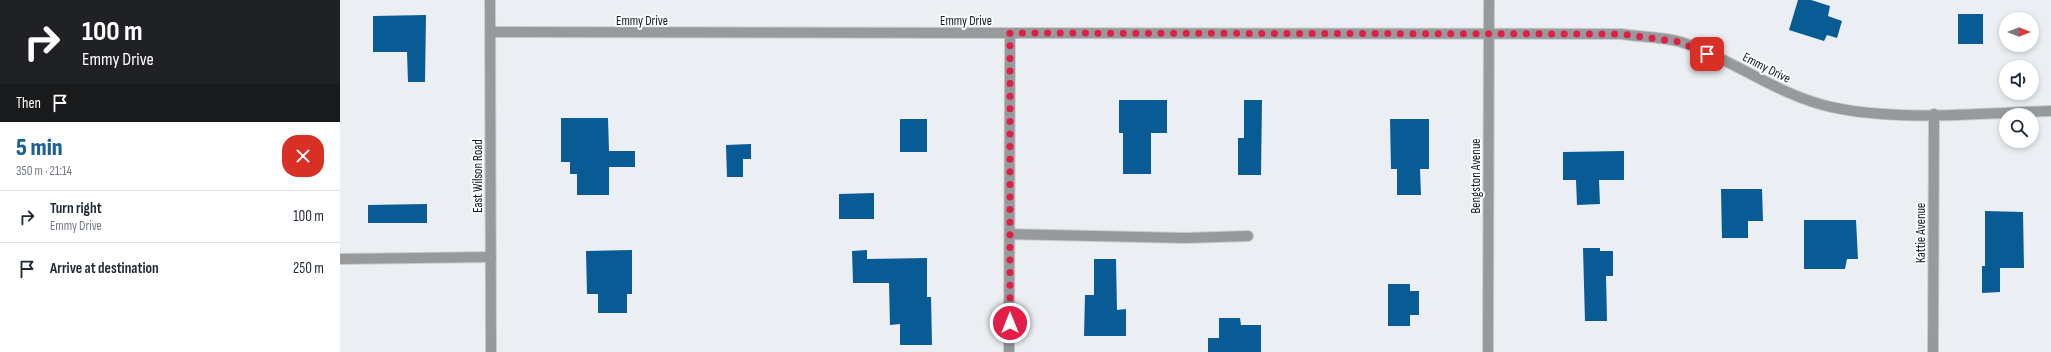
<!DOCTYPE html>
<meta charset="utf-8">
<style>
:root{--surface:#fff;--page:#f2f2f3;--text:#1f2937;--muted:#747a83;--line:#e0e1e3;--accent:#1d6095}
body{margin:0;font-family:"Sofia Sans Condensed",sans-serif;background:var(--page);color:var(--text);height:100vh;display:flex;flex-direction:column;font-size:15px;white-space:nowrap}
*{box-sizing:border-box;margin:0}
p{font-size:13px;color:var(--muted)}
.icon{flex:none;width:22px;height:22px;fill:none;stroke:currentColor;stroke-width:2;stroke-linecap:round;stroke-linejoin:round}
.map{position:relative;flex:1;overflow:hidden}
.details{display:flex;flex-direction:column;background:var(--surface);width:340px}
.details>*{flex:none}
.guide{background:#202124;color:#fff;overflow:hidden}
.needle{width:26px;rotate:90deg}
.tools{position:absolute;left:1659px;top:12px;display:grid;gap:8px}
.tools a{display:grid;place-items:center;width:40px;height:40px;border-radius:50%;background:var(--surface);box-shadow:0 2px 6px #0003;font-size:20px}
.pin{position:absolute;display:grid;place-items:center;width:34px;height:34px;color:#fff;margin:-17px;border-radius:8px;box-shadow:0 2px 6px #0006}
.me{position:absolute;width:44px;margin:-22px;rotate:0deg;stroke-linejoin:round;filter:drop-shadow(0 0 3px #0008)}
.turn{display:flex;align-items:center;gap:14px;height:84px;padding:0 16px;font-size:18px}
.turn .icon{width:52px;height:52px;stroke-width:2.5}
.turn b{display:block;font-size:28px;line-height:34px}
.then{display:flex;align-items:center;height:38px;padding:0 16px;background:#0003;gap:8px;font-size:15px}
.round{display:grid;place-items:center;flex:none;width:42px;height:42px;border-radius:16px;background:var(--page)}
.summary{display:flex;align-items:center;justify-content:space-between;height:68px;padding:0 16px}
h1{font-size:24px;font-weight:800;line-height:30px;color:var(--accent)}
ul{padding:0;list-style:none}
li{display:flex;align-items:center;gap:12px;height:52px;padding:0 16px;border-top:1px solid var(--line)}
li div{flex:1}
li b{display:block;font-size:15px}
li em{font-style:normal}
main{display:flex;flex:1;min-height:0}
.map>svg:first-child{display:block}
.building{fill:#085b94}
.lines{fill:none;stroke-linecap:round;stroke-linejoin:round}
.service-casing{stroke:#c9cccf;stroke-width:12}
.minor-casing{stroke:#c9cccf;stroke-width:12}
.service{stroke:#97999a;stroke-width:10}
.minor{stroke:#97999a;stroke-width:10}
.route{stroke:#e11d48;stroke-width:7;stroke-dasharray:0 12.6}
.labels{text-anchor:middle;stroke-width:4;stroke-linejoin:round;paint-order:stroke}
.street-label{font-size:13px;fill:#171819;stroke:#f9fcfe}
</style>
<main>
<section class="details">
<div class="guide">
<div class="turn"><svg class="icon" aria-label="right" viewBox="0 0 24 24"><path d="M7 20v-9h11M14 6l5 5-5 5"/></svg><div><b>100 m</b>Emmy Drive</div></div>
<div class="then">Then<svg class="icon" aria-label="arrive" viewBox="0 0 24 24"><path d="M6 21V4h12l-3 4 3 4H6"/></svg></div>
</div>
<div class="summary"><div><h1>5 min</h1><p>350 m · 21:14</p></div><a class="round" style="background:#d93025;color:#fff"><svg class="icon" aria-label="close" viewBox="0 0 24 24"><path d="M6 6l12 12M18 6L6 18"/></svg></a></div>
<ul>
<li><svg class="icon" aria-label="right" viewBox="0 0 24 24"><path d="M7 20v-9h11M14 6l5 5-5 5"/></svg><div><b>Turn right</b><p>Emmy Drive</p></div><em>100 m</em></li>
<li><svg class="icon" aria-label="arrive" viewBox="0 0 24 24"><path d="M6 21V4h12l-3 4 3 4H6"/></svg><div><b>Arrive at destination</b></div><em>250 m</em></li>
</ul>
</section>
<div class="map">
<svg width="1711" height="352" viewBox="0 0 1711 352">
<rect width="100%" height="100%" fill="#ebeef2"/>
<g class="building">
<path d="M 1458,0 L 1471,0 L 1490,6 L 1488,16 L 1502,21 L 1497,38 L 1487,35 L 1484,41 L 1449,30 Z"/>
<rect x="1618" y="14" width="25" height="30"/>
<path d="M 86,15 L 85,82 L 68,82 L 67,52 L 33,52 L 33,16 Z"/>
<path d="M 779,100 L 827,100 L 827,133 L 811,133 L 811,174 L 783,174 L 783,133 L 779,133 Z"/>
<path d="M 904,100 L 922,100 L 921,175 L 898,175 L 898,138 L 904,138 Z"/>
<path d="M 221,118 L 268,118 L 269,151 L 295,151 L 295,167 L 269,167 L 269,195 L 237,195 L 237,174 L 230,174 L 230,162 L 221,162 Z"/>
<rect x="560" y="119" width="27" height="33"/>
<path d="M 1050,119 L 1089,119 L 1089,169 L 1080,169 L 1081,195 L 1057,195 L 1057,169 L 1051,169 Z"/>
<path d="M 411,144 L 411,159 L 403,159 L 403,177 L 387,177 L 386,145 Z"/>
<path d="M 1284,151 L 1284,180 L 1259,180 L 1260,204 L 1237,205 L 1236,180 L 1223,180 L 1223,152 Z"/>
<path d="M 1381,189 L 1422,189 L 1423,221 L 1408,221 L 1408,238 L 1382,238 Z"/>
<path d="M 534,193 L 534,219 L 499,219 L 499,194 Z"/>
<path d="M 87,204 L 87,223 L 28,223 L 28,205 Z"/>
<path d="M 1645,211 L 1683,212 L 1684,268 L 1660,268 L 1660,292 L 1642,293 L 1642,266 L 1645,266 Z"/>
<path d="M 1464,220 L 1516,220 L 1518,259 L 1507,259 L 1505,269 L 1464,269 Z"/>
<path d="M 1243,248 L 1260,248 L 1260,251 L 1273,251 L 1273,276 L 1266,276 L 1267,321 L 1245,321 Z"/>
<path d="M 292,250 L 292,294 L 287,294 L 287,313 L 258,313 L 258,294 L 247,294 L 246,251 Z"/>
<path d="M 527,250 L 527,259 L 587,258 L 587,297 L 591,297 L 592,345 L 560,345 L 560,324 L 550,325 L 549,283 L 513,283 L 512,251 Z"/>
<path d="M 754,259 L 776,259 L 777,310 L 786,309 L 786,336 L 744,336 L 745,295 L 754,295 Z"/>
<path d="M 1048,284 L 1070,284 L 1070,291 L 1079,291 L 1079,315 L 1070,315 L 1070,326 L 1048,326 Z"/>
<path d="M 879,318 L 900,318 L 901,325 L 921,325 L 921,352 L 868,352 L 868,338 L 879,338 Z"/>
</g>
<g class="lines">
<defs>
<g id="service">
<path d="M 670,234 L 845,238 L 908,236"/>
<path d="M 0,259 L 151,257"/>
</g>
<g id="minor">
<path d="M 150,0 L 151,352"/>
<path d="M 150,32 L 1281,34 C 1300,37 1323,37 1341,42 C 1393,59 1437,95 1491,107 C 1560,122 1640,113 1711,111"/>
<path d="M 669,352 L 670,33"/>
<path d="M 1148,352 L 1149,0"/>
<path d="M 1593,352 L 1594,114"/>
</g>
</defs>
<use href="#service" class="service-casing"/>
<use href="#minor" class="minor-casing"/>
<use href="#service" class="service"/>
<use href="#minor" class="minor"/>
</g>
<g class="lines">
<path class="route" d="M 670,323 L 670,33 L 1281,34 L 1340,42 L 1367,54"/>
</g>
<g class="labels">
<g class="street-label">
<text x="302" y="25">Emmy Drive</text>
<text x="626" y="25">Emmy Drive</text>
<text transform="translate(1427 67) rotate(27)" y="5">Emmy Drive</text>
<text transform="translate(137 176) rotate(-90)" y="5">East Wilson Road</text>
<text transform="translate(1135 176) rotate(-90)" y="5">Bengston Avenue</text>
<text transform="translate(1580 233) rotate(-90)" y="5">Kattie Avenue</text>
</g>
</g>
</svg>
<div class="tools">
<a><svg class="needle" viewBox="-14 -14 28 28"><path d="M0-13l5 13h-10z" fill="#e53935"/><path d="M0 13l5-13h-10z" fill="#747a83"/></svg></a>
<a><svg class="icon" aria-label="sound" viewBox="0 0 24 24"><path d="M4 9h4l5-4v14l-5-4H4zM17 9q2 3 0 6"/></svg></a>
<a><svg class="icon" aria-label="search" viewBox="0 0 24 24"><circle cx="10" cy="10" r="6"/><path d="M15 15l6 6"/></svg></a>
</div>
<div class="pin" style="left:1367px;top:54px;background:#d93025"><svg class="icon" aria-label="arrive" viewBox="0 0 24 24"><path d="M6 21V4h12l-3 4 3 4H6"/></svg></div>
<svg class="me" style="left:670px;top:323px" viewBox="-20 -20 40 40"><circle r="17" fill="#e11d48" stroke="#fff" stroke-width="3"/><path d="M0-11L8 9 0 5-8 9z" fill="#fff"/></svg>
</div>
</main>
